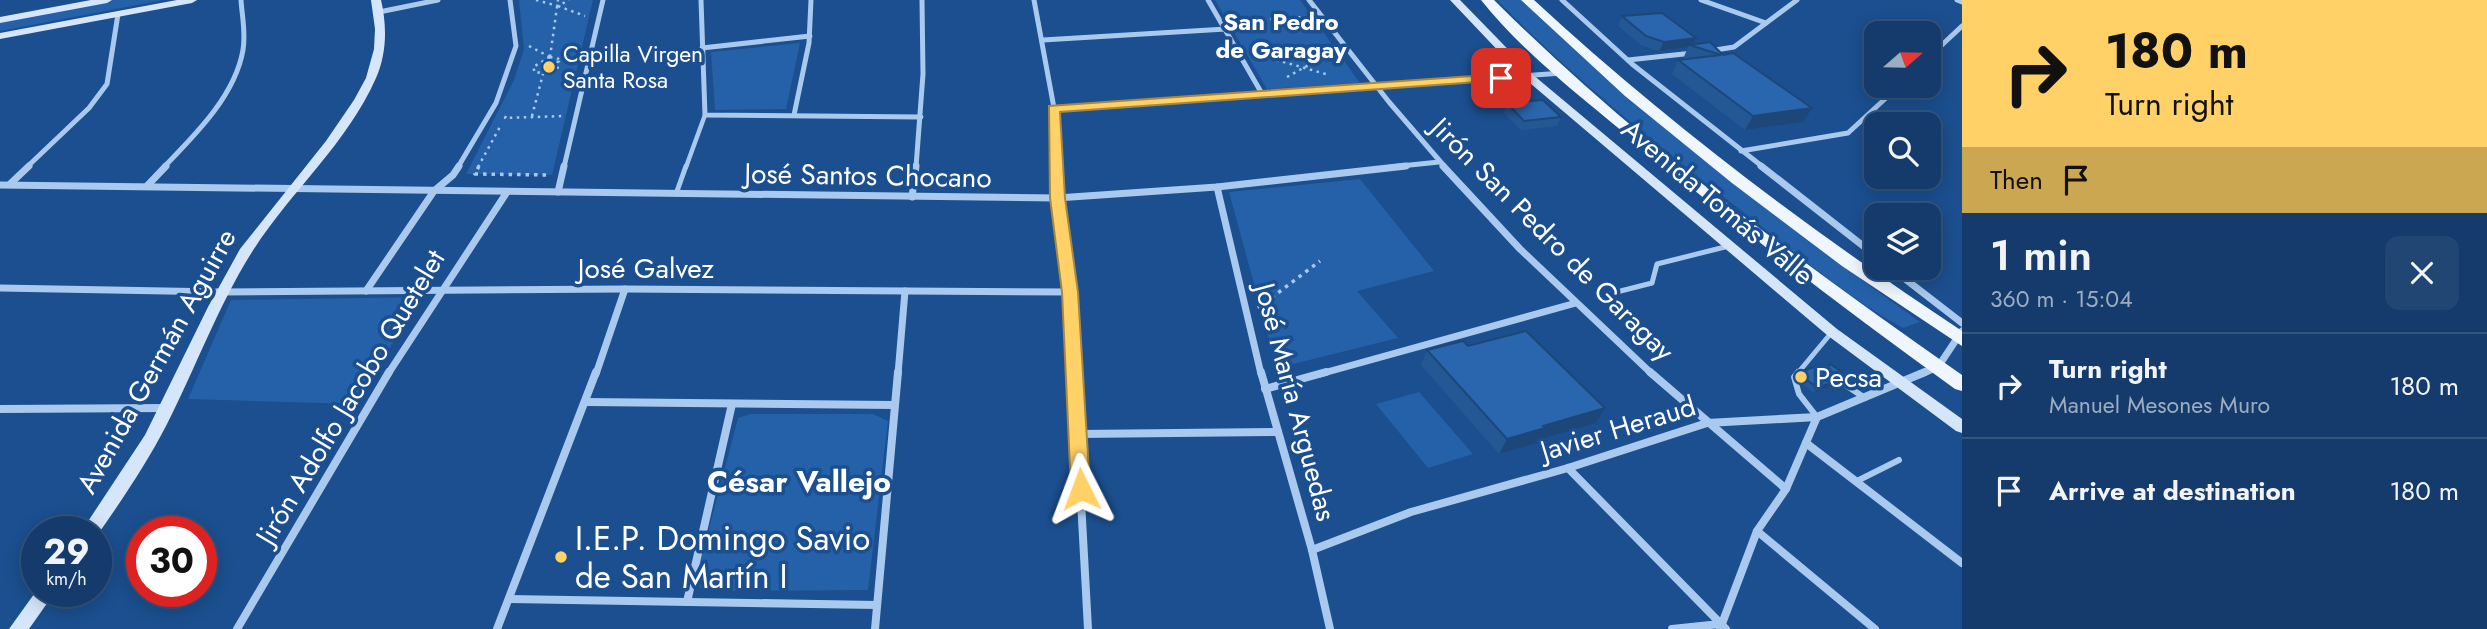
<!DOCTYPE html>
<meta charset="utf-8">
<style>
:root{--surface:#143b6b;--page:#214673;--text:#f1f3f6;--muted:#9dadc1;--line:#33557e}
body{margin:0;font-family:Jost,sans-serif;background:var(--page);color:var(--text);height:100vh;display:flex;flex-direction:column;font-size:26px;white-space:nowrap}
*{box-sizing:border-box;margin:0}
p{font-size:23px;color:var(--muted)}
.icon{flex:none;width:38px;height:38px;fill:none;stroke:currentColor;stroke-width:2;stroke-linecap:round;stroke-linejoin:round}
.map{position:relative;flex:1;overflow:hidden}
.panel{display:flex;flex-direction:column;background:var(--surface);width:525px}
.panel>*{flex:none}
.hud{background:#ffd166;color:#111;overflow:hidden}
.needle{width:46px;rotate:70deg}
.fabs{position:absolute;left:1864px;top:21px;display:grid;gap:14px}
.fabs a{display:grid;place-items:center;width:77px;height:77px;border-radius:14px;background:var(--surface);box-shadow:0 4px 18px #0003,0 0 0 2px var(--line);font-size:35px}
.speed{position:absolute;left:21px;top:516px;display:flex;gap:14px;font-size:35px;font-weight:700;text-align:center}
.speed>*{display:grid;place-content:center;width:91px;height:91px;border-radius:50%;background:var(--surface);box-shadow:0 4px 18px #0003,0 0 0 2px var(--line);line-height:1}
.speed small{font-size:18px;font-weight:400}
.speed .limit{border:10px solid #d22;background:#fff;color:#111}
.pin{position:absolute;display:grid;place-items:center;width:60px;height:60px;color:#fff;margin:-30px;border-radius:14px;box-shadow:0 4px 10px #0006}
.me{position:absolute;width:77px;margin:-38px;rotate:357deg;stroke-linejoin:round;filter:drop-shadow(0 0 5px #0008)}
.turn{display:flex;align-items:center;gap:24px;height:147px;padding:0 28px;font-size:32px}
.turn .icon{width:91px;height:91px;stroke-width:2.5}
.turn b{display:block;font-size:49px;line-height:60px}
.then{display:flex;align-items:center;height:66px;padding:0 28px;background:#0003;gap:14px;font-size:26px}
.round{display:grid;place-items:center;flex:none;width:74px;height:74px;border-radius:14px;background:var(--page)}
.summary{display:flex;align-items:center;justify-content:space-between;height:119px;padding:0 28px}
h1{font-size:42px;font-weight:600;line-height:52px}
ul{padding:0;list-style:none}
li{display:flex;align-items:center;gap:21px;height:105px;padding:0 28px;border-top:2px solid var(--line)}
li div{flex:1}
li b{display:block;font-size:26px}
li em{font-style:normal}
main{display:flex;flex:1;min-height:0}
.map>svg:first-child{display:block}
.green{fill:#2461a8}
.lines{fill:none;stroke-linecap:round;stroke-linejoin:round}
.path-far1{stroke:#a9c9ee;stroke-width:2.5;stroke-dasharray:2.5 4.5;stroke-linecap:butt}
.path{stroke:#a9c9ee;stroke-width:3.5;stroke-dasharray:3.5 5;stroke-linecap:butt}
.lane-far2{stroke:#a9c9ee;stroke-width:4.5}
.lane-far1{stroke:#a9c9ee;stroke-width:5}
.lane{stroke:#a9c9ee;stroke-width:6}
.street-far2{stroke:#a9c9ee;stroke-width:5}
.street-far1{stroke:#a9c9ee;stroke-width:7}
.street{stroke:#a9c9ee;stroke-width:8}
.secondary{fill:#d6e6fa;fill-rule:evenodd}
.primary{fill:#f0f6ff;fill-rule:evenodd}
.wall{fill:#245895}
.shaded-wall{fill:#1d4779}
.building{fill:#2a66ad;stroke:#1d4779;stroke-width:2}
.route{fill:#ffd166;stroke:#a68842;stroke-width:2}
.poi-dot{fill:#ffd166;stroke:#1b4f8f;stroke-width:2.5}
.labels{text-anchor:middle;stroke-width:7;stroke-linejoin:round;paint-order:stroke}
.far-poi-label{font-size:23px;fill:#fff;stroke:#1b4f8f;text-anchor:start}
.far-neighbourhood-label{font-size:24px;font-weight:bold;fill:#fff;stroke:#1b4f8f}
.street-label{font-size:28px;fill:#fff;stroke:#1b4f8f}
.poi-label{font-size:28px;fill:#fff;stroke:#1b4f8f;text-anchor:start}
.neighbourhood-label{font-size:30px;font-weight:bold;fill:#fff;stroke:#1b4f8f}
.near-poi-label{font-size:33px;fill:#fff;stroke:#1b4f8f;text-anchor:start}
</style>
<main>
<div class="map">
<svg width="1962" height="629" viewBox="0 0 1962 629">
<rect width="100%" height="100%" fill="#1b4f8f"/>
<g class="green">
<path d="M 109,0 L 163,0 L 0,31 L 0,20 Z"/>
<path d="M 519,0 L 593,0 L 552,175 L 466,174 L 514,80 L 524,49 Z"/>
<path d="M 1215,0 L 1300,0 L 1360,83 L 1267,89 Z"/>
<path d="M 1497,0 L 1522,0 C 1646,117 1781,222 1920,322 L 1903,328 C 1850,299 1803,259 1756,222 C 1666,152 1577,82 1497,0 Z"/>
<path d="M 800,43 L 786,109 L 715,110 L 711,52 Z"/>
<path d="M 1360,179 L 1434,271 L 1357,291 L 1398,338 L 1277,368 L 1229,192 Z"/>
<path d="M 424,297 L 351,404 L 188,399 L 231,300 Z"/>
<path d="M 1419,392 L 1473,454 L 1428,468 L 1376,404 Z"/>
<path d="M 750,414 L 873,414 L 888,421 L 868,590 L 703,591 L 695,582 L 738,418 Z"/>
</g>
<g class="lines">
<g class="path-far1">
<path d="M 536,0 L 558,6 L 569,0"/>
<path d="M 558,6 L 585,16"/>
<path d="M 1235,21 L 1307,17"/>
<path d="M 529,46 L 550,57"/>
<path d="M 1256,54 L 1329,75"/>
<path d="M 550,57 L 575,62"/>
<path d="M 550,57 L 547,60 L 559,62 L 557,70 L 535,73 L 533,67 Z"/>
<path d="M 550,57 L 558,0"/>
<path d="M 1287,77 L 1332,52"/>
<path d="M 506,116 L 505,118 L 564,116"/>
<path d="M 532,116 L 543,74"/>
<path d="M 478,167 L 501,125"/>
</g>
<g class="path">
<path d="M 479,166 L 475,174 L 548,175"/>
<path d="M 1258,308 L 1320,261"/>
</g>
<path class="lane-far2" d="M 686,167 L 705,115"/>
<g class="lane-far1">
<path d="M 676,194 L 686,166"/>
<path d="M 1605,295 L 1652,283 L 1657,264 L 1729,246"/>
<path d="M 1797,374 L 1832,332"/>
</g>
<g class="lane">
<path d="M 1798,372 L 1794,377 L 1799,394 L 1817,417"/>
<path d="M 1841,382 L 1865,398"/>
<path d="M 1857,481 L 1899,460"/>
</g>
<g class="street-far2">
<path d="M 701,0 L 705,115 L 921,117"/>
<path d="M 1034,0 L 1054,108 L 1056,167"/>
<path d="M 1208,0 L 1261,92"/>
<path d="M 1309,0 L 1389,102 L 1445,167"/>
<path d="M 1562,0 L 1632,64 L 1763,167"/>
<path d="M 1701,0 L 1766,23"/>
<path d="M 1957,0 L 1962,2"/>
<path d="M 379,12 L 438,0"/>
<path d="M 1043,40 L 1226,29"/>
<path d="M 702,48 L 810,36"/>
<path d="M 1709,51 L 1734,47 L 1797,0"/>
<path d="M 1928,58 L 1962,26"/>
<path d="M 1628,60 L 1693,53"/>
<path d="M 1054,108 L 1563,73"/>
<path d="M 794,115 L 809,43 L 811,0"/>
<path d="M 1741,151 L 1848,133 L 1899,86"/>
<path d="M 27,167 L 89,108 L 107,84 L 118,14"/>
<path d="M 164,167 C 195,135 235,96 243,50 C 246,33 242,16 241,0"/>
<path d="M 458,167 L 496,103 L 516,46 L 510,0"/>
<path d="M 564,167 L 603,0"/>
<path d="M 916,167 L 923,74 L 922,0"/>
<path d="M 1391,167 L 1439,162"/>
</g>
<g class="street-far1">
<path d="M 1056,166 L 1057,198 L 1070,292 L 1074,374"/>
<path d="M 1443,166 L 1520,249 L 1652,374"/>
<path d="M 1761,166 L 1876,256"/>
<path d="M 10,184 L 29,166"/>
<path d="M 0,185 L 1057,198 L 1217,187 L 1406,166"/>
<path d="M 147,186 L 166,166"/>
<path d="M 1217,187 L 1261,374"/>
<path d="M 558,192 L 564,166"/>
<path d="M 912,197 L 916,166"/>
<path d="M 1891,268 L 1962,323"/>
<path d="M 0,288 L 221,292 L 625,289 L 1070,292"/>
<path d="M 366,291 L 434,191 L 453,175 L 459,166"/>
<path d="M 388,374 L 507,192"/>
<path d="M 596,374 L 625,289"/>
<path d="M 898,374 L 905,291"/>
<path d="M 1320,374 L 1576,303"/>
<path d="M 1921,374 L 1938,367 L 1962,331"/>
</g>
<g class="street">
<path d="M 1074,372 L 1088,629"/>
<path d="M 1261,372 L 1312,550 L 1330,629"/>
<path d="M 1650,372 L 1786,489"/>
<path d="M 1265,389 L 1326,372"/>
<path d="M 586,402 L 894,405"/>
<path d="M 0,409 L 167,408"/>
<path d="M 1078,434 L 1278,432"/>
<path d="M 1806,443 L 1962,563"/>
<path d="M 1568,468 L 1726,629"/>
<path d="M 1757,531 L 1875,629"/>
<path d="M 1312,550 L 1411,512 L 1568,468 L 1707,423 L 1817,417 L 1925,372"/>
<path d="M 509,599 L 877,605"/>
<path d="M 687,602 L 732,404"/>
<path d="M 237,629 L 389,372"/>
<path d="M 497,629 L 596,372"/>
<path d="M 875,629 L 898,372"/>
<path d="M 1672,629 L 1720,624"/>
<path d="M 1720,629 L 1757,531 L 1786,489 L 1817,417"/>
</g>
<g class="secondary">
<path d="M 91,0 L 112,0 L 107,3 L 0,23 L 0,17 Z"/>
<path d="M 177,0 L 197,0 L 192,3 L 0,39 L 0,33 Z"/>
<path d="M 371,0 L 381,0 C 387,26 387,53 376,78 C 347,144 290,192 252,252 C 218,306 196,367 167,424 C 147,463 122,500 96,537 L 96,532 L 81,532 L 145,435 L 208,307 L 240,249 L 326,141 L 354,100 L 366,78 L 374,49 L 375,29 Z"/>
<path d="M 1450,0 L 1460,0 L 1532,74 L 1837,329 L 1962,419 L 1962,433 L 1956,431 L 1827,335 L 1524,78 Z"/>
<path d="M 37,590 L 55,592 L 29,629 L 9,629 Z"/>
</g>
<g class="primary">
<path d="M 1481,0 L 1494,0 C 1635,141 1799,261 1962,375 L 1962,391 L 1955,389 C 1847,311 1741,230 1638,144 C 1587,102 1522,52 1481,0 Z"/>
<path d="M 1521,0 L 1534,0 C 1667,123 1811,231 1962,331 L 1962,346 L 1842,266 L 1732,183 L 1625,96 Z"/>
</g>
</g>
<g class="wall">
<path d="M 1622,16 L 1692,45 L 1723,55 L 1803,122 L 1745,130 L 1672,74 L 1678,60 L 1685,59 L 1683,59 L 1688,47 L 1659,51 L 1641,45 L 1618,26 Z"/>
<path d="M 1507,103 L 1561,117 L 1557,126 L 1521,130 L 1504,113 Z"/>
<path d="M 1468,346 L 1596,423 L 1538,440 L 1537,443 L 1499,454 L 1421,365 L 1427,350 Z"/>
<path d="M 1806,370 L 1840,379 L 1836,384 L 1814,393 L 1802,384 L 1802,376 Z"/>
</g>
<g class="shaded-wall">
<path d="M 1696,38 L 1692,46 L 1690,45 L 1688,47 L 1659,51 L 1664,42 Z"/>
<path d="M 1812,108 L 1803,122 L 1745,130 L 1753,116 Z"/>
<path d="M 1840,379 L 1836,384 L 1814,393 L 1818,388 Z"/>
<path d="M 1605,408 L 1596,423 L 1538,440 L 1537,443 L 1499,454 L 1507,439 L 1543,426 Z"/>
</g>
<g class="building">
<path d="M 1662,13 L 1696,38 L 1664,42 L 1646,36 L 1622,16 Z"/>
<path d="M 1710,42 L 1723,55 L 1733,53 L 1812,108 L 1753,116 L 1678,60 L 1721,55 L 1690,45 Z"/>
<path d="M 1543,100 L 1561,117 L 1524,121 L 1507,103 Z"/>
<path d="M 1526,331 L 1605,408 L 1543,426 L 1545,428 L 1507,439 L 1427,350 L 1463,341 L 1468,346 Z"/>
<path d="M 1830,364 L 1842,372 L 1840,379 L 1818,388 L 1806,379 L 1806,370 L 1819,365 L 1827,368 Z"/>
</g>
<path class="route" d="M 1501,74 L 1505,75 L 1505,80 L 1060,112 L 1065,198 L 1078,292 L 1090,489 L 1087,495 L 1081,497 L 1074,495 L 1071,489 L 1062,292 L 1050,198 L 1049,106 Z"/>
<g class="poi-dot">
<circle cx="549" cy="67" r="7"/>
<circle cx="1801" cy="377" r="7"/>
<circle cx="561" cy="557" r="7"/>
</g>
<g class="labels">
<g class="far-poi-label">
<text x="563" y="62">Capilla Virgen<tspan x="563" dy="26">Santa Rosa</tspan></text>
</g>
<g class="far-neighbourhood-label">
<text x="1281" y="30">San Pedro<tspan x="1281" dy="28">de Garagay</tspan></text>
</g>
<g class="street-label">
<text transform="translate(868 175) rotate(1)" y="10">José Santos Chocano</text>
<text transform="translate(1718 202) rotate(40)" y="10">Avenida Tomás Valle</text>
<text transform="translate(1553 239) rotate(45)" y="10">Jirón San Pedro de Garagay</text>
<text x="646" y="278">José Galvez</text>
<text transform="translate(156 361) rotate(-61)" y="10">Avenida Germán Aguirre</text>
<text transform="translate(350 397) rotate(-59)" y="10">Jirón Adolfo Jacobo Quetelet</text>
<text transform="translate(1296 402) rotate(75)" y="10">José María Arguedas</text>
<text transform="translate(1618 428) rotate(-17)" y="10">Javier Heraud</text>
</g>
<g class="poi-label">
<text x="1815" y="387">Pecsa</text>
</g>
<g class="neighbourhood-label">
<text x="799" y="492">César Vallejo</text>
</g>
<g class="near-poi-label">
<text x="575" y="550">I.E.P. Domingo Savio<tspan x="575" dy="38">de San Martín I</tspan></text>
</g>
</g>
</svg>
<div class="fabs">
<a><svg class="needle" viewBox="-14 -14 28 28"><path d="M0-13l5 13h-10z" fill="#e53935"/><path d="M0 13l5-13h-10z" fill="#9dadc1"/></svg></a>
<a><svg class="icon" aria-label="search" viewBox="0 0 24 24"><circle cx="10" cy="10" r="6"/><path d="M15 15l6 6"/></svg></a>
<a><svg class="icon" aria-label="layers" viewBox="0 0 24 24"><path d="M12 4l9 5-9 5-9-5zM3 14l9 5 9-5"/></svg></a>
</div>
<div class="speed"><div>29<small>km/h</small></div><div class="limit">30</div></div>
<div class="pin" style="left:1501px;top:78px;background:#d93025"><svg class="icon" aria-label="arrive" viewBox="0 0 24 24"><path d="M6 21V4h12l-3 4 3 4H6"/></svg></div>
<svg class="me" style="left:1081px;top:489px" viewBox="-20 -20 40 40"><path d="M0-17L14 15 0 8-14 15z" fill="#ffd166" stroke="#fff" stroke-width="4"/></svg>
</div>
<section class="panel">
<div class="hud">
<div class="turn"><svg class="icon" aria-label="right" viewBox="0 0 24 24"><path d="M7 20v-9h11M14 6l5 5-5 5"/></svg><div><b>180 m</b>Turn right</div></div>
<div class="then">Then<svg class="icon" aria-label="arrive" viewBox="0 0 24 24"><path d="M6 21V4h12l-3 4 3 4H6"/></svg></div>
</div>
<div class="summary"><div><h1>1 min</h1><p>360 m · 15:04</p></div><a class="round"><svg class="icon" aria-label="close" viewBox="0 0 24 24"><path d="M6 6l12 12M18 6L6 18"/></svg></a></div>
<ul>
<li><svg class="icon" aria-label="right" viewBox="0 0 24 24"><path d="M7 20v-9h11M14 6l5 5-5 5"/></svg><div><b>Turn right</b><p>Manuel Mesones Muro</p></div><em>180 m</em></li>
<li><svg class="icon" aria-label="arrive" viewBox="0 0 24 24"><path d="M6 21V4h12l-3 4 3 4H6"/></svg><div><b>Arrive at destination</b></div><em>180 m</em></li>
</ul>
</section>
</main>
